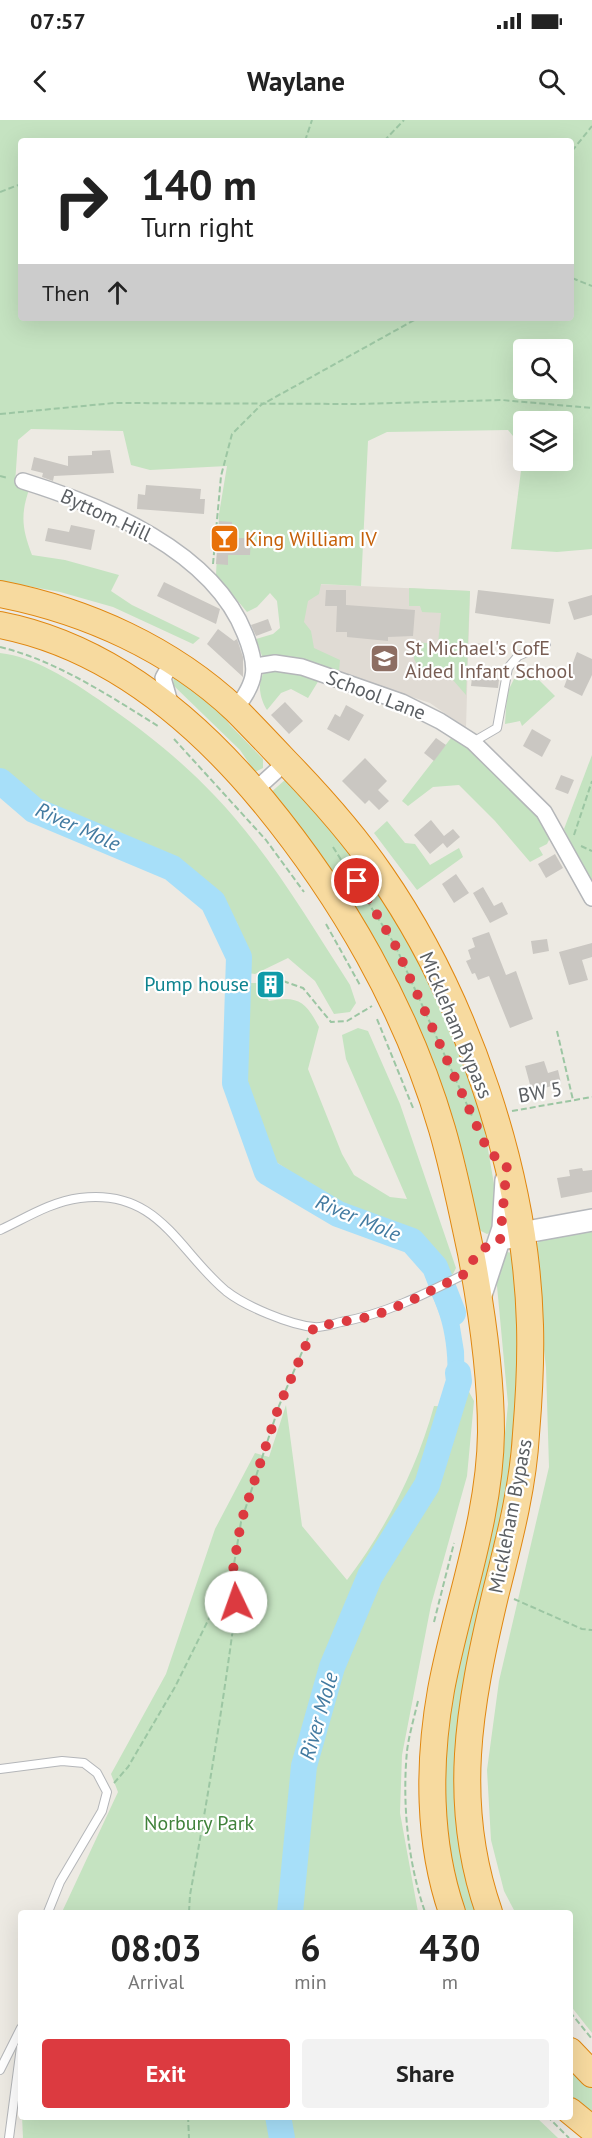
<!DOCTYPE html>
<style>
:root{--surface:#fff;--page:#f2f2f2;--text:#222;--muted:#767676;--accent:#dc3a40}
body{margin:0;font-family:"PT Sans",sans-serif;background:var(--page);color:var(--text);height:100vh;display:flex;flex-direction:column;font-size:22px;white-space:nowrap}
*{box-sizing:border-box;margin:0}
p{font-size:20px;color:var(--muted)}
.icon{flex:none;width:33px;height:33px;fill:none;stroke:currentColor;stroke-width:2;stroke-linecap:round;stroke-linejoin:round}
.map{position:relative;flex:1;overflow:hidden}
.side{position:absolute;left:18px;top:1790px;width:555px;height:210px;display:flex;flex-direction:column;background:var(--surface);border-radius:6px;box-shadow:0 6px 24px #0002}
.side>*{flex:none}
.hud{position:absolute;left:18px;top:18px;width:556px;height:183px;border-radius:6px;box-shadow:0 6px 24px #0002;background:#fff;color:var(--text);overflow:hidden}
.tools{position:absolute;left:513px;top:219px;display:grid;gap:12px}
.tools a{display:grid;place-items:center;width:60px;height:60px;border-radius:6px;background:var(--surface);box-shadow:0 6px 24px #0002;font-size:30px}
.pin{position:absolute;display:grid;place-items:center;width:51px;height:51px;color:#fff;margin:-26px;border:3px solid #fff;border-radius:50%;box-shadow:0 2px 6px #0007}
.me{position:absolute;width:66px;margin:-33px;rotate:357deg;stroke-linejoin:round;filter:drop-shadow(0 0 4px #0008)}
.turn{display:flex;align-items:center;gap:21px;height:126px;padding:0 24px;font-size:27px}
.turn .icon{width:78px;height:78px;stroke-width:2.5}
.turn b{display:block;font-size:42px;line-height:51px}
.then{display:flex;align-items:center;height:57px;padding:0 24px;background:#0003;gap:12px;font-size:22px}
.eta{display:flex;justify-content:space-evenly;align-items:center;height:102px;text-align:center}
.eta b{font-size:36px;font-weight:700;line-height:42px}
.button{display:flex;gap:12px;margin-top:auto;padding:12px 24px}
.button a{flex:1;height:69px;border-radius:6px;background:var(--accent);color:#fff;font-size:24px;font-weight:700;line-height:69px;text-align:center}
.button a+a{background:var(--page);color:var(--text)}
.status{display:flex;justify-content:space-between;align-items:center;height:42px;padding:0 30px;background:var(--surface);direction:ltr}
.status svg{height:16px;fill:currentColor}
header{display:flex;justify-content:space-between;align-items:center;height:78px;padding:0 24px;background:var(--surface);font-size:27px;font-weight:700}
.map>svg:first-child{display:block}
.education{fill:#e0dbd4}
.green{fill:#c5e3c1;fill-rule:evenodd}
.water{fill:#a7dff9}
.lines{fill:none;stroke-linecap:round;stroke-linejoin:round}
.river{stroke:#a7dff9;stroke-width:26}
.building{fill:#cac7c2}
.service-casing{stroke:#b4b6b9;stroke-width:10}
.minor-casing{stroke:#b4b6b9;stroke-width:18}
.secondary-casing{stroke:#b5b8bc;stroke-width:24}
.trunk-casing{stroke:#e08710;stroke-width:28}
.path{stroke:#9cc6a3;stroke-width:2;stroke-dasharray:6 3;stroke-linecap:butt}
.service{stroke:#fff;stroke-width:8}
.minor{stroke:#fff;stroke-width:15}
.secondary{stroke:#fff;stroke-width:21}
.trunk{stroke:#f7da9f;stroke-width:26}
.route{stroke:#dc3a40;stroke-width:10;stroke-dasharray:0 18}
.labels{text-anchor:middle;stroke-width:4.5;stroke-linejoin:round;paint-order:stroke}
.street-label{font-size:20px;fill:#5b5f63;stroke:#fff}
.food-label{font-size:20px;fill:#c56008;stroke:#fff;text-anchor:start}
.education-label{font-size:20px;fill:#785e54;stroke:#fff;text-anchor:start}
.culture-label{font-size:20px;fill:#0d838f;stroke:#fff;text-anchor:end}
.park-label{font-size:20px;fill:#40823b;stroke:#fff}
.water-label{font-size:21px;font-style:italic;fill:#437ba1;stroke:#fff}
</style>
<div class="status"><b>07:57</b><svg viewBox="0 0 49 12"><path d="M0 12V9h3v3zM5 12V6h3v6zM10 12V3h3v9zM15 12V0h3v12zM26 1h20v11H26zM47 4h2v5h-2z"/></svg></div>
<header><svg class="icon" aria-label="back" viewBox="0 0 24 24"><path d="M15 5l-7 7 7 7"/></svg>Waylane<svg class="icon" aria-label="search" viewBox="0 0 24 24"><circle cx="10" cy="10" r="6"/><path d="M15 15l6 6"/></svg></header>
<div class="map">
<svg width="592" height="2018" viewBox="0 0 592 2018">
<rect width="100%" height="100%" fill="#edeae3"/>
<path class="education" d="M 294,463 L 470,471 L 466,608 L 430,583 L 290,536 Z"/>
<g class="green">
<path d="M 0,0 L 592,0 L 592,429 L 557,432 L 511,429 L 523,335 L 524,340 L 562,340 L 562,302 L 524,302 L 523,328 L 508,310 L 387,312 L 368,321 L 361,466 L 321,464 L 319,474 L 308,481 L 304,502 L 311,511 L 314,528 L 340,540 L 339,552 L 290,536 L 270,539 L 262,536 L 256,519 L 273,514 L 280,508 L 277,481 L 270,473 L 257,487 L 247,492 L 216,455 L 219,394 L 227,346 L 150,350 L 131,345 L 123,311 L 31,309 L 18,320 L 15,364 L 30,367 C 20,394 22,409 32,435 L 65,440 L 119,455 L 111,471 L 132,485 L 200,518 L 193,524 L 113,487 L 60,472 L 0,461 ZM 21,21 L 572,21 L 572,198 L 21,198 ZM 524,230 L 562,230 L 562,268 L 524,268 Z"/>
<path d="M 409,468 L 470,471 L 466,575 L 453,560 L 423,555 L 414,539 L 414,522 L 438,524 L 441,493 L 422,492 L 420,486 L 409,486 Z"/>
<path d="M 0,533 C 35,537 70,560 98,579 C 140,608 179,638 214,675 C 268,731 308,800 350,865 L 356,883 L 350,892 L 334,894 L 315,861 L 288,838 L 255,854 L 248,853 L 247,829 L 237,803 L 216,777 L 179,741 L 140,723 L 45,686 L 0,649 Z"/>
<path d="M 268,548 L 288,549 L 319,560 L 308,578 L 291,569 L 281,573 L 267,590 C 259,577 256,559 268,548 Z"/>
<path d="M 174,555 L 206,574 L 230,605 L 263,639 L 263,648 L 255,652 L 240,630 L 173,565 Z"/>
<path d="M 516,555 L 534,555 L 555,576 L 522,606 L 520,601 L 505,604 L 507,573 Z"/>
<path d="M 451,618 C 488,637 529,681 551,716 L 547,724 L 539,728 L 543,735 L 530,742 L 495,701 L 459,665 L 433,667 L 408,686 L 402,681 Z"/>
<path d="M 592,635 L 592,767 L 564,709 Z"/>
<path d="M 286,659 L 295,659 L 385,774 L 448,890 L 481,989 L 499,1093 L 495,1110 L 487,1114 L 481,1111 L 475,1103 L 443,983 L 268,675 Z"/>
<path d="M 387,701 L 405,723 L 415,724 L 430,745 L 459,728 L 463,737 L 417,770 L 374,713 Z"/>
<path d="M 247,863 L 257,863 L 269,881 C 298,875 306,882 319,907 L 308,949 L 342,1034 L 354,1055 L 390,1077 L 407,1079 L 346,939 L 342,915 L 358,908 L 368,911 L 400,984 L 456,1148 L 453,1154 L 448,1156 L 424,1117 L 326,1075 L 276,1042 L 244,957 Z"/>
<path d="M 592,1107 L 592,1913 L 570,1885 L 570,1792 L 515,1792 L 504,1771 L 491,1720 L 487,1650 L 499,1561 L 549,1347 L 546,1248 L 533,1127 L 544,1117 Z"/>
<path d="M 506,1132 L 514,1133 L 519,1196 L 517,1279 L 508,1382 L 468,1568 L 481,1792 L 459,1792 L 450,1761 L 442,1639 L 457,1532 L 490,1379 L 503,1334 L 508,1284 L 497,1166 L 498,1140 Z"/>
<path d="M 468,1270 L 474,1281 L 467,1356 L 431,1485 L 402,1635 L 400,1693 L 418,1792 L 62,1792 L 118,1672 L 111,1654 L 166,1554 L 215,1409 L 255,1333 L 269,1337 L 286,1285 L 302,1406 L 347,1460 C 386,1409 417,1348 434,1286 L 456,1287 Z"/>
<path d="M 570,1940 L 592,1962 L 592,1999 L 570,1978 Z"/>
<path d="M 536,1997 L 558,2018 L 23,2018 L 22,1996 Z"/>
</g>
<path class="water" d="M 453,1164 L 464,1231 L 465,1275 L 456,1287 L 444,1287 C 451,1251 448,1209 432,1176 Z"/>
<g class="lines">
<g class="river">
<path d="M 0,661 L 34,690 L 172,748 L 213,782 L 239,837 L 235,963 L 267,1052 L 338,1094 L 412,1121 L 435,1147 L 453,1193"/>
<path d="M 290,1792 L 304,1646 L 332,1547 L 370,1456 L 427,1365 L 459,1261 L 458,1253"/>
<path d="M 278,1996 L 282,2018"/>
</g>
</g>
<g class="building">
<path d="M 110,330 L 114,353 L 54,356 L 53,361 L 42,357 L 43,353 L 31,350 L 34,337 L 68,346 L 68,336 L 92,335 L 92,331 Z"/>
<path d="M 146,365 L 201,369 L 200,379 L 205,379 L 204,394 L 137,389 L 138,374 L 145,375 Z"/>
<path d="M 219,401 L 232,402 L 231,418 L 251,418 L 250,435 L 228,435 L 228,445 L 216,444 Z"/>
<path d="M 71,405 L 95,410 L 91,430 L 45,421 L 48,408 L 69,412 Z"/>
<path d="M 164,462 L 220,489 L 216,504 L 157,476 Z"/>
<path d="M 326,470 L 346,470 L 346,485 L 415,490 L 413,516 L 388,517 L 388,521 L 347,517 L 347,512 L 336,512 L 337,486 L 325,486 Z"/>
<path d="M 478,470 L 554,479 L 550,504 L 475,493 Z"/>
<path d="M 592,475 L 592,495 L 574,500 L 568,482 Z"/>
<path d="M 268,499 L 272,510 L 256,516 L 251,505 Z"/>
<path d="M 218,509 L 234,521 L 237,519 L 243,537 L 243,557 L 207,524 Z"/>
<path d="M 470,523 L 485,524 L 484,535 L 469,534 Z"/>
<path d="M 577,532 L 592,539 L 592,555 L 582,576 L 564,567 Z"/>
<path d="M 473,549 L 500,551 L 498,568 L 471,566 Z"/>
<path d="M 285,582 L 303,601 L 289,614 L 271,595 Z"/>
<path d="M 346,585 L 364,595 L 349,621 L 327,609 L 335,594 L 340,597 Z"/>
<path d="M 532,609 L 551,620 L 542,637 L 523,626 Z"/>
<path d="M 436,618 L 446,625 L 434,641 L 424,633 Z"/>
<path d="M 365,638 L 387,661 L 378,670 L 389,681 L 379,690 L 369,680 L 365,684 L 342,661 Z"/>
<path d="M 561,655 L 574,660 L 568,674 L 555,669 Z"/>
<path d="M 431,700 L 444,716 L 453,709 L 460,717 L 447,728 L 443,723 L 430,734 L 414,715 Z"/>
<path d="M 555,734 L 563,748 L 546,758 L 538,744 Z"/>
<path d="M 456,754 L 469,773 L 454,783 L 442,764 Z"/>
<path d="M 483,767 L 494,786 L 502,782 L 508,794 L 490,803 L 473,773 Z"/>
<path d="M 489,812 L 506,855 L 516,851 L 533,899 L 510,908 L 489,856 L 478,860 L 475,853 L 472,854 L 466,841 L 471,839 L 468,830 L 475,827 L 472,818 Z"/>
<path d="M 547,819 L 549,831 L 533,834 L 531,821 Z"/>
<path d="M 592,823 L 592,837 L 582,840 L 588,860 L 569,865 L 559,832 Z"/>
<path d="M 544,941 L 548,953 L 558,950 L 561,963 L 532,972 L 525,946 Z"/>
<path d="M 582,1048 L 583,1051 L 592,1050 L 592,1072 L 561,1078 L 557,1058 L 570,1056 L 569,1050 Z"/>
</g>
<g class="lines">
<defs>
<g id="service">
<path d="M 473,622 L 497,608 L 508,548 L 518,536 L 546,524"/>
<path d="M 0,1110 C 26,1098 50,1082 80,1078 C 159,1068 178,1131 226,1171 C 245,1186 290,1205 314,1207 C 322,1208 333,1204 341,1202 C 385,1194 423,1175 463,1155 L 466,1149"/>
<path d="M 0,1649 L 62,1641 L 84,1643 L 97,1653 L 107,1672 L 102,1691 L 60,1762 L 48,1792"/>
<path d="M 0,1950 L 21,1908"/>
<path d="M 9,2018 L 21,1927"/>
</g>
<g id="minor">
<path d="M 23,361 C 103,386 212,430 245,514 C 258,546 258,561 235,589"/>
<path d="M 256,546 L 275,543 L 302,547 L 402,582 L 440,601 L 473,622 L 544,692 L 592,778"/>
<path d="M 171,586 L 163,558 L 172,542"/>
<path d="M 254,671 L 286,642"/>
</g>
<g id="secondary">
<path d="M 507,1118 L 521,1113 L 592,1100"/>
<path d="M 479,1181 L 503,1108 L 506,1060"/>
</g>
<g id="trunk">
<path d="M 0,474 C 87,491 171,529 236,590 C 253,607 269,624 285,641 C 320,677 353,714 381,755 C 467,879 526,1054 530,1205 C 531,1241 529,1278 526,1314 C 523,1369 508,1424 495,1476 C 469,1586 451,1683 489,1792"/>
<path d="M 0,505 C 108,526 195,599 263,681 C 342,777 407,889 442,1009 C 454,1050 462,1091 471,1133 C 482,1192 491,1252 491,1312 C 490,1400 457,1484 441,1570 C 428,1643 428,1722 452,1792"/>
<path d="M 570,1931 L 592,1954"/>
<path d="M 570,1991 L 592,2009"/>
</g>
</defs>
<use href="#service" class="service-casing"/>
<use href="#minor" class="minor-casing"/>
<use href="#secondary" class="secondary-casing"/>
<use href="#trunk" class="trunk-casing"/>
<g class="path">
<path d="M 305,21 L 312,0"/>
<path d="M 384,21 L 404,0"/>
<path d="M 572,31 L 592,6"/>
<path d="M 0,72 L 21,64"/>
<path d="M 572,158 L 592,166"/>
<path d="M 0,294 L 114,283 L 355,284 L 502,280 L 592,288"/>
<path d="M 0,356 L 8,358"/>
<path d="M 213,444 L 221,356 L 232,314 L 261,285 L 418,198"/>
<path d="M 0,527 C 57,541 108,575 158,606"/>
<path d="M 174,619 L 266,720 L 304,772"/>
<path d="M 574,715 L 592,661"/>
<path d="M 581,726 L 592,731"/>
<path d="M 333,727 L 395,825 L 473,998"/>
<path d="M 326,804 L 361,867"/>
<path d="M 283,861 L 303,868 L 331,902 L 347,901 L 372,886"/>
<path d="M 377,899 L 413,988"/>
<path d="M 557,911 L 573,980"/>
<path d="M 512,991 L 592,977"/>
<path d="M 514,1479 L 582,1509 L 592,1510"/>
<path d="M 434,1502 L 454,1423"/>
<path d="M 418,1581 C 414,1598 409,1615 407,1631 C 402,1684 408,1743 425,1792"/>
<path d="M 114,1663 L 128,1647 L 175,1567 L 233,1450 L 241,1402 L 279,1286 L 308,1218"/>
<path d="M 189,1792 L 190,1775 C 209,1671 226,1567 239,1462 L 233,1450"/>
<path d="M 570,1892 L 592,1919"/>
<path d="M 188,1996 L 189,2018"/>
<path d="M 547,1996 L 569,2018"/>
</g>
<use href="#service" class="service"/>
<use href="#minor" class="minor"/>
<use href="#secondary" class="secondary"/>
<use href="#trunk" class="trunk"/>
</g>
<g class="lines">
<path class="route" d="M 236,1482 L 239,1462 L 233,1450 L 241,1402 L 279,1286 L 314,1207 L 374,1196 L 408,1182 L 463,1155 L 480,1130 L 500,1121 L 507,1044 L 489,1033 L 395,825 L 357,761"/>
</g>
<defs>
<symbol id="bar-square" viewBox="-11 -11 22 22"><rect x="-9" y="-9" width="18" height="18" rx="4" fill="#e8710a" stroke="#fff"/><path d="M-6-5H6L.8 .8V4.5H3.5V6h-7V4.5H-.8V.8Z" fill="#fff"/></symbol>
<symbol id="school-square" viewBox="-11 -11 22 22"><rect x="-9" y="-9" width="18" height="18" rx="4" fill="#8d6e63" stroke="#fff"/><path d="M0-5L7-2L0 1L-7-2ZM-4 1L0 2.5L4 1V4Q0 6-4 4Z" fill="#fff"/></symbol>
<symbol id="building-square" viewBox="-11 -11 22 22"><rect x="-9" y="-9" width="18" height="18" rx="4" fill="#0f9aa8" stroke="#fff"/><path d="M-4-6H4V6H1V3H-1V6H-4ZM-2.5-4.3h1.7v1.8h-1.7ZM.8-4.3h1.7v1.8H.8ZM-2.5-1h1.7V.8h-1.7ZM.8-1h1.7V.8H.8Z" fill="#fff"/></symbol>
</defs>
<g fill-rule="evenodd">
<use href="#bar-square" x="208" y="402" width="33" height="33"/>
<use href="#school-square" x="368" y="522" width="33" height="33"/>
<use href="#building-square" x="254" y="848" width="33" height="33"/>
</g>
<g class="labels">
<g class="street-label">
<text transform="translate(106 395) rotate(25)" y="7">Byttom Hill</text>
<text transform="translate(376 575) rotate(21)" y="7">School Lane</text>
<text transform="translate(456 905) rotate(67)" y="7">Mickleham Bypass</text>
<text transform="translate(540 972) rotate(-10)" y="7">BW 5</text>
<text transform="translate(510 1396) rotate(-79)" y="7">Mickleham Bypass</text>
</g>
<g class="food-label">
<text x="245" y="426">King William IV</text>
</g>
<g class="education-label">
<text x="405" y="535">St Michael's CofE<tspan x="405" dy="23">Aided Infant School</tspan></text>
</g>
<g class="culture-label">
<text x="249" y="871">Pump house</text>
</g>
<g class="park-label">
<text x="199" y="1710">Norbury Park</text>
</g>
<g class="water-label">
<text transform="translate(78 707) rotate(24)" y="7">River Mole</text>
<text transform="translate(358 1098) rotate(23)" y="7">River Mole</text>
<text transform="translate(319 1596) rotate(-74)" y="7">River Mole</text>
</g>
</g>
</svg>
<div class="tools">
<a><svg class="icon" aria-label="search" viewBox="0 0 24 24"><circle cx="10" cy="10" r="6"/><path d="M15 15l6 6"/></svg></a>
<a><svg class="icon" aria-label="layers" viewBox="0 0 24 24"><path d="M12 4l9 5-9 5-9-5zM3 14l9 5 9-5"/></svg></a>
</div>
<div class="pin" style="left:357px;top:761px;background:#d93025"><svg class="icon" aria-label="arrive" viewBox="0 0 24 24"><path d="M6 21V4h12l-3 4 3 4H6"/></svg></div>
<svg class="me" style="left:236px;top:1482px" viewBox="-20 -20 40 40"><circle r="19" fill="#fff"/><path d="M0-13L10 11 0 6-10 11z" fill="#dc3a40"/></svg>
<div class="hud">
<div class="turn"><svg class="icon" aria-label="right" viewBox="0 0 24 24"><path d="M7 20v-9h11M14 6l5 5-5 5"/></svg><div><b>140 m</b>Turn right</div></div>
<div class="then">Then<svg class="icon" aria-label="ahead" viewBox="0 0 24 24"><path d="M12 20V5M6 11l6-6 6 6"/></svg></div>
</div>
<section class="side">
<div class="eta">
<div><b>08:03</b><p>Arrival</p></div>
<div><b>6</b><p>min</p></div>
<div><b>430</b><p>m</p></div>
</div>
<div class="button"><a>Exit</a><a>Share</a></div>
</section>
</div>
